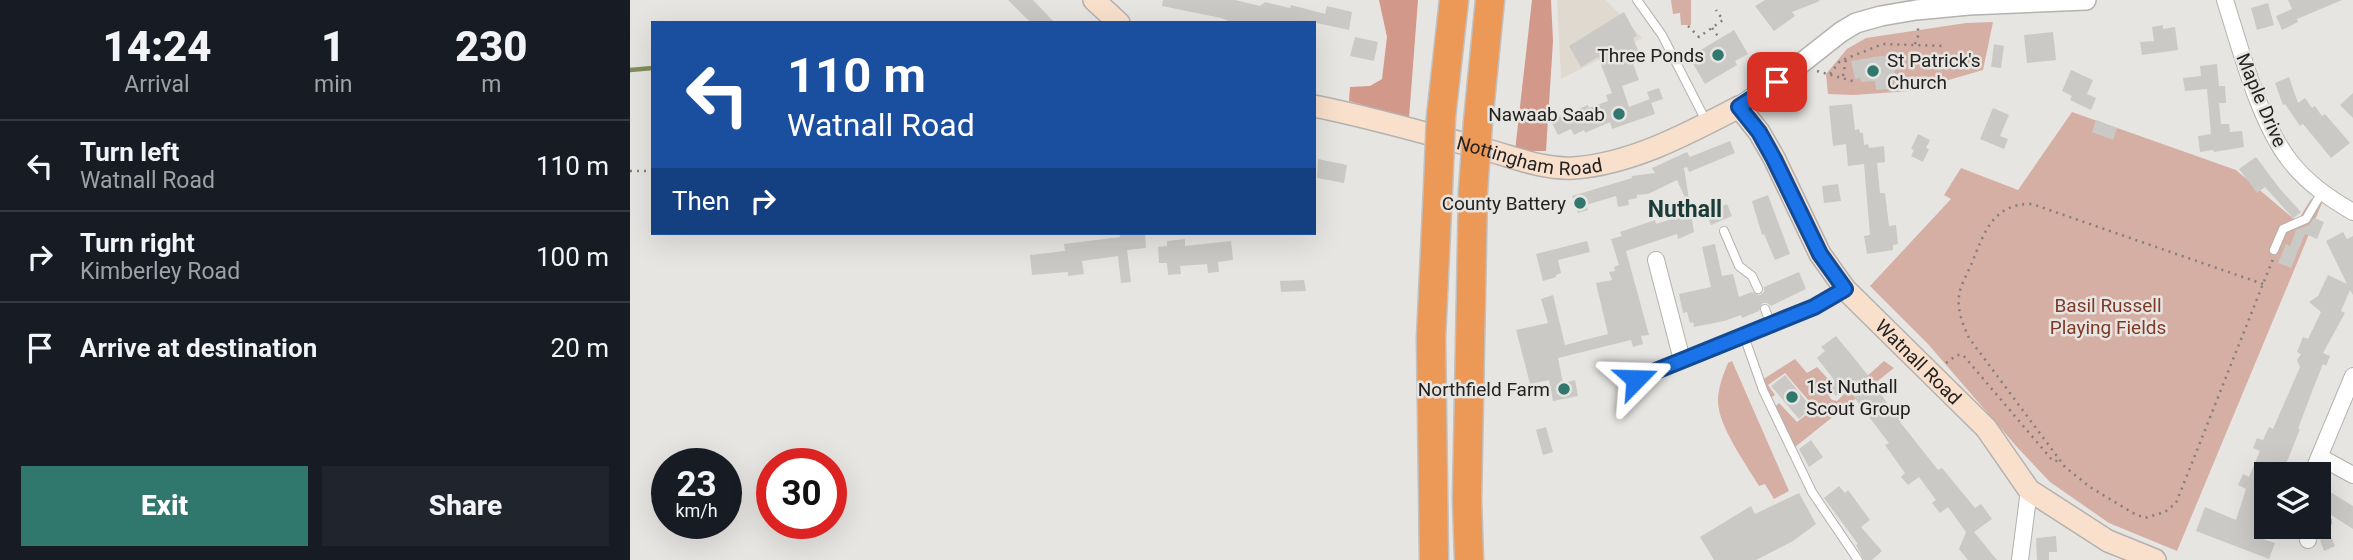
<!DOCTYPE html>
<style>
:root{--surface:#171b24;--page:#20242c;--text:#f1f3f6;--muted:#9ea1a6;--line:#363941;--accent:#30776e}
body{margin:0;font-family:Roboto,sans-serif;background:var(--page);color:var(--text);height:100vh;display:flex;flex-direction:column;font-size:26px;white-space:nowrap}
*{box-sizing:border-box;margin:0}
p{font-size:23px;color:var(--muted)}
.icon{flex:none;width:38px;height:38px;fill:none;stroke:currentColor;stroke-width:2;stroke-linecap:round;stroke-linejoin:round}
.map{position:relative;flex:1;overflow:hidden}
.sheet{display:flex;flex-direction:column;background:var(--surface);width:630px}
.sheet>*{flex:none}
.hud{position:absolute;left:21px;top:21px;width:665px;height:214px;border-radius:0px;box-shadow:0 7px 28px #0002;background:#1a4fa0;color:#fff;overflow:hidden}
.buttons{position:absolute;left:1624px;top:462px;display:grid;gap:14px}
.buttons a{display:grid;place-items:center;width:77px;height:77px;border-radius:0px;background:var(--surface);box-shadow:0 7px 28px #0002;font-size:35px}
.speed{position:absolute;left:21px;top:448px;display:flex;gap:14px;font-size:35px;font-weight:700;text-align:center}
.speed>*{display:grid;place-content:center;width:91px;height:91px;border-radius:50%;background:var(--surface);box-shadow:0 7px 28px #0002;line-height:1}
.speed small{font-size:18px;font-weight:400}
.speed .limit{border:10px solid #d22;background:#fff;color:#111}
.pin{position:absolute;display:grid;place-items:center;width:60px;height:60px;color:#fff;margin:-30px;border-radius:14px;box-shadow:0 4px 10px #0006}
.me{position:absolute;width:77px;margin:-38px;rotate:68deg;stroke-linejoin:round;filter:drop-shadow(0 0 5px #0008)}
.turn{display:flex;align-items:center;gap:24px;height:147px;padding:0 21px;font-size:32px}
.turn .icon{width:91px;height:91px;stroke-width:2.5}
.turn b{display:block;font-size:49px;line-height:60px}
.then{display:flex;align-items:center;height:66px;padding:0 21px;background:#0003;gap:14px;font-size:26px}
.eta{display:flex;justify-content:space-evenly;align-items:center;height:119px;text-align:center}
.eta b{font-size:42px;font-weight:800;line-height:49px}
.action{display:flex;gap:14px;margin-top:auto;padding:14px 21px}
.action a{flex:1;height:80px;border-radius:0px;background:var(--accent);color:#fff;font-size:28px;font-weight:800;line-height:80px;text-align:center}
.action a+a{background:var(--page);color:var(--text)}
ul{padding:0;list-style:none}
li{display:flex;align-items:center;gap:21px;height:91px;padding:0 21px;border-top:2px solid var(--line)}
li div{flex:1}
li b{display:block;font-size:26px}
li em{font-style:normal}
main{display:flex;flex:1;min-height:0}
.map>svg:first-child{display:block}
.built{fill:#e0d9cf}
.green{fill:#d5aea4}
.forest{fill:#d2998a}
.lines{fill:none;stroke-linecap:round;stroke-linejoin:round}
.stream{stroke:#818e5c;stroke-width:4.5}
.building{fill:#cac9c6}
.service-casing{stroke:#b4b2ae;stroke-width:10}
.minor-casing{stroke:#b4b2ae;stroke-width:18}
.tertiary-casing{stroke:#b4b2ae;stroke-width:22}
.secondary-casing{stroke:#b4b2ae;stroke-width:24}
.motorway-casing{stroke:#c1c1c1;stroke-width:31}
.path{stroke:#817f7d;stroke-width:2.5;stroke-dasharray:2 5;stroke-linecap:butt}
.service{stroke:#fff;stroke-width:8}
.minor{stroke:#fff;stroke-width:16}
.tertiary{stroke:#fff;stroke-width:19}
.secondary{stroke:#f9e0cd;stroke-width:21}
.motorway{stroke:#ec9857;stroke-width:28}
.motorway-bridge-casing{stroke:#c1c1c1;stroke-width:31;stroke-linecap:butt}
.motorway-bridge{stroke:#ec9857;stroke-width:28}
.route-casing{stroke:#114b97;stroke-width:18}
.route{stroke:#1a73e8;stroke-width:12}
.poi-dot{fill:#30776e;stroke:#e7e5e2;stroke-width:2.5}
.labels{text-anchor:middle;stroke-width:5;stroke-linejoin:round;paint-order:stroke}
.poi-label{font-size:19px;fill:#232221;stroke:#e7e5e2;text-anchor:end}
.street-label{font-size:19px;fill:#232221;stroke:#e7e5e2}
.park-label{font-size:19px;fill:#803926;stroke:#e7e5e2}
.quarter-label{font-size:23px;font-weight:bold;fill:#1a3b37;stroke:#e7e5e2}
</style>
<main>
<section class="sheet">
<div class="eta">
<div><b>14:24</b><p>Arrival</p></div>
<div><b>1</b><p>min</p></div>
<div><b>230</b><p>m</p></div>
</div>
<ul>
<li><svg class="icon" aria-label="left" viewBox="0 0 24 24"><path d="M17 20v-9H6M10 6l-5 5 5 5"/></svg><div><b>Turn left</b><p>Watnall Road</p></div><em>110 m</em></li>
<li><svg class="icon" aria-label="right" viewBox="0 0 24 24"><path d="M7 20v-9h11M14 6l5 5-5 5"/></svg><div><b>Turn right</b><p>Kimberley Road</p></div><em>100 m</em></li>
<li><svg class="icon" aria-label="arrive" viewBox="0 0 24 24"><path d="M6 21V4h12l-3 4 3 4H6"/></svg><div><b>Arrive at destination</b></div><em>20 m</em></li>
</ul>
<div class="action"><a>Exit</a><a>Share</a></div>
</section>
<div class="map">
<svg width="1723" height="560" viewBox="0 0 1723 560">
<rect width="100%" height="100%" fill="#e7e5e2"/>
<path class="built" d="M 927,0 L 976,0 L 1012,38 L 931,79 Z"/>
<g class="green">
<path d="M 1041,0 L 1061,0 L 1061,25 L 1051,25 L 1050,13 L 1043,14 Z"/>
<path d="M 1363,22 L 1353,70 L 1281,91 L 1223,95 L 1198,94 L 1196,74 L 1217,49 L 1236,38 L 1336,23 Z"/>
<path d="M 1442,112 L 1606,170 L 1664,219 L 1670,217 L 1681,199 L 1692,203 L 1547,551 L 1479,523 L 1420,482 L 1387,447 L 1298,344 L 1240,286 L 1321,199 L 1314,195 L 1331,168 L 1388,190 Z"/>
<path d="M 1165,359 L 1177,373 L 1187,367 L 1199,380 L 1193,388 L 1202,400 L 1207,401 L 1221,387 L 1223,389 L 1254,361 L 1264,368 L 1165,447 L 1145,407 L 1149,403 L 1167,422 L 1185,408 L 1155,373 L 1138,385 L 1145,395 L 1140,398 L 1132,380 Z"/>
<path d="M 1102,361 L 1159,491 L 1144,499 L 1135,484 L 1129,486 C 1116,464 1088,426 1088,401 C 1088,388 1093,375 1098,363 Z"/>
</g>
<g class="forest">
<path d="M 749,0 L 788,0 L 779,118 L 719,101 L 720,87 L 740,86 L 752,79 L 757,37 Z"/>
<path d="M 902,0 L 921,0 L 923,41 L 916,151 L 885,151 Z"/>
</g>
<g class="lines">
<path class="stream" d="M 0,70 L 23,68"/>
</g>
<g class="building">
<path d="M 378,0 L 403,0 L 425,23 L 401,23 Z"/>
<path d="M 533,0 L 605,0 L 630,6 L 635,2 L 660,8 L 661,5 L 695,14 L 697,6 L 722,12 L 719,30 L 687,23 L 603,23 L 591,18 L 532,6 Z"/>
<path d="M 1135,0 L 1189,0 L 1190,1 L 1162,12 L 1165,16 L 1144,31 L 1125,6 Z"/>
<path d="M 1658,0 L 1712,0 L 1667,19 L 1668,22 L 1652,30 L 1646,16 L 1662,9 Z"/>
<path d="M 1638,3 L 1644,25 L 1627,30 L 1621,8 Z"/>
<path d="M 994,12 L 1007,36 L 1003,38 L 1009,53 L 1000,56 L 1009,80 L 992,86 L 999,107 L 1020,99 L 1025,114 L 982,129 L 980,122 L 955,133 L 954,130 L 944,135 L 941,129 L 928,135 L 922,123 L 925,118 L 958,105 L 959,108 L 978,101 L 976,95 L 982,93 L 968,57 L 951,67 L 939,46 Z"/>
<path d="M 1533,25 L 1533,29 L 1545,27 L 1548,50 L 1512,55 L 1510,42 L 1524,41 L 1522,27 Z"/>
<path d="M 1104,30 L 1118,54 L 1105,61 L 1107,65 L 1075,84 L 1059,57 Z"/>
<path d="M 1423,32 L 1426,60 L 1397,63 L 1394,35 Z"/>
<path d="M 725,37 L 748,42 L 744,61 L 720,56 Z"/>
<path d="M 1364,44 L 1374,46 L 1371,68 L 1361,67 Z"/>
<path d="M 1251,56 L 1275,58 L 1276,69 L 1265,70 L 1265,77 L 1258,78 L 1259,89 L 1246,90 L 1245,81 L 1231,82 L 1230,78 L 1225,79 L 1221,61 Z"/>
<path d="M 1587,64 L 1589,86 L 1595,86 L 1596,103 L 1589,103 L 1591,124 L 1599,124 L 1600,132 L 1612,131 L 1614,147 L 1584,152 L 1583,150 L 1570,152 L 1568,136 L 1581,134 L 1577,89 L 1555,91 L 1553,78 L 1571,76 L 1570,66 Z"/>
<path d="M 1441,70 L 1463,80 L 1457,94 L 1466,98 L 1461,110 L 1440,100 L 1442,96 L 1432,91 Z"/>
<path d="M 1659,77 L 1668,103 L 1675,98 L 1682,108 L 1685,106 L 1692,116 L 1695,114 L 1720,143 L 1701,158 L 1673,124 L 1670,126 L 1655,104 L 1653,105 L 1645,83 Z"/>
<path d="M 1029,88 L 1033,99 L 1021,103 L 1017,92 Z"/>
<path d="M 1723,93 L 1723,118 L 1710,105 Z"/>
<path d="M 1222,104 L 1225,130 L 1229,129 L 1230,133 L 1233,133 L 1234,145 L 1238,144 L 1239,148 L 1254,146 L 1255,162 L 1247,163 L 1250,193 L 1255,193 L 1259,226 L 1266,225 L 1268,244 L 1263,245 L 1263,250 L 1237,254 L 1234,236 L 1240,235 L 1234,164 L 1218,166 L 1216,144 L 1203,146 L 1199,106 Z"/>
<path d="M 1363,108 L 1379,115 L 1370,136 L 1378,139 L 1374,149 L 1350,139 Z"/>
<path d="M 1466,120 L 1487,128 L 1483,140 L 1462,132 Z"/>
<path d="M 1288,134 L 1300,140 L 1296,148 L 1299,149 L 1293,162 L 1281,156 L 1284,150 L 1281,149 Z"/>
<path d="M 1100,141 L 1105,153 L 1059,172 L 1057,167 L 1054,168 L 1059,199 L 1056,200 L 1047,180 L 1018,194 L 1007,195 L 1007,198 L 998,200 L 999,205 L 988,207 L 986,196 L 956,205 L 958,210 L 948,213 L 942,196 L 1002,178 L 1002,176 L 1025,173 L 1022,168 L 1057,152 L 1060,157 Z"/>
<path d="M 1626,157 L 1650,189 L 1671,212 L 1665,217 L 1663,218 L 1635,187 L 1627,193 L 1609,169 Z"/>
<path d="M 688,159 L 717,165 L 714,183 L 687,178 Z"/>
<path d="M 1208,184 L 1211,201 L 1194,203 L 1192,186 Z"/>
<path d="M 1138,195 L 1160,254 L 1145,260 L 1134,234 L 1132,235 L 1122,201 Z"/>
<path d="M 1097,204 L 1102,216 L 1081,225 L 1076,213 Z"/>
<path d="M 1060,208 L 1064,232 L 1048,239 L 1047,234 L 996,251 L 1019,335 L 1011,336 L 1013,344 L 1003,347 L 1001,340 L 928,358 L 933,383 L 945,380 L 948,396 L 923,401 L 919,380 L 900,384 L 886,330 L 918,323 L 911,299 L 923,295 L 935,345 L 978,334 L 966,283 L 982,280 L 979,272 L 985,271 L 984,267 L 989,265 L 981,239 L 992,236 L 990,232 L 1025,220 L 1026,224 L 1045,218 L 1044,210 Z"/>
<path d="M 1684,218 L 1694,222 L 1687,239 L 1675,234 L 1661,268 L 1648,263 L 1656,244 L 1660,246 L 1666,230 L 1679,225 Z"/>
<path d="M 1713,232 L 1717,239 L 1723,236 L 1723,295 L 1720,290 L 1711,311 L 1715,313 L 1693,353 L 1700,356 L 1696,366 L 1693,364 L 1683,389 L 1668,429 L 1670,429 L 1652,474 L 1636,474 L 1636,521 L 1630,538 L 1645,543 L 1639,559 L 1566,531 L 1575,507 L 1606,520 L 1616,489 L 1608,485 L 1613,474 L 1619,477 L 1630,451 L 1623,448 L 1627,438 L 1633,440 L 1639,427 L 1643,429 L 1670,367 L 1667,360 L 1671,354 L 1667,352 L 1673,337 L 1678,339 L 1691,312 L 1679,302 L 1688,296 L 1698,275 L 1717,284 L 1696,241 Z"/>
<path d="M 489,233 L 515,233 L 516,248 L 497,250 L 501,282 L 491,283 L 488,256 L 452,261 L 454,274 L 438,276 L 438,272 L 402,275 L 400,255 L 435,251 L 434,244 L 490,237 Z"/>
<path d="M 555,239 L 555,246 L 601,241 L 603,260 L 588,262 L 589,272 L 578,273 L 577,264 L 550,266 L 551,274 L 538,275 L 537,263 L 529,263 L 528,247 L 537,246 L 537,241 Z"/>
<path d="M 957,241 L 960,252 L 928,260 L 931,273 L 926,275 L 926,277 L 913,281 L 906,254 Z"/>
<path d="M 1085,244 L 1092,276 L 1103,274 L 1109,297 L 1122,292 L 1130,295 L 1134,292 L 1134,287 L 1169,272 L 1176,289 L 1141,306 L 1137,303 L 1132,303 L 1129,311 L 1112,318 L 1111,315 L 1094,321 L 1064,327 L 1063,322 L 1060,323 L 1057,312 L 1053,313 L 1049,294 L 1081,287 L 1072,247 Z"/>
<path d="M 674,280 L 676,291 L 651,292 L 650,281 Z"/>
<path d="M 1206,336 L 1237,374 L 1262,410 L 1265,408 L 1274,419 L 1270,422 L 1308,470 L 1312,468 L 1345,508 L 1351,504 L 1362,519 L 1344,532 L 1367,560 L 1338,560 L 1329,549 L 1336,532 L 1318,507 L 1310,513 L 1302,503 L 1306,500 L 1289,477 L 1278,485 L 1271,477 L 1275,473 L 1255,445 L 1259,443 L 1217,388 L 1206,396 L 1199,387 L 1205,381 L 1187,358 L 1195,351 L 1191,347 Z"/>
<path d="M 1155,375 L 1182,408 L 1169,419 L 1141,386 Z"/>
<path d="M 916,427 L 923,452 L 913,455 L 906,430 Z"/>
<path d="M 1181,440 L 1193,457 L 1179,467 L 1169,449 Z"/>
<path d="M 1209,486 L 1215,493 L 1218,490 L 1240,520 L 1231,527 L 1252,551 L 1242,560 L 1234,560 L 1226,545 L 1228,544 L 1194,498 Z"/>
<path d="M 1695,489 L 1723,506 L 1723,529 L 1689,507 L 1689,500 Z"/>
<path d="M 1169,493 L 1186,524 L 1163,541 L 1126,560 L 1084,560 L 1070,537 L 1121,506 L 1125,514 Z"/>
<path d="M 1426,536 L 1427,552 L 1419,552 L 1419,560 L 1407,560 L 1406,538 Z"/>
<path d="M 1701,536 L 1705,546 L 1694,551 L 1690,540 Z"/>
</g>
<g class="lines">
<defs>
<g id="service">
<path d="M 1007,0 L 1032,35 L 1076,121"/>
<path d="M 1094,231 L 1109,266 L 1122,276 L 1128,289"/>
<path d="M 1644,250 L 1653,229 L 1676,219 L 1692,192"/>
<path d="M 1135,309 L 1141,325"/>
<path d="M 1114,336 L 1133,390 L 1182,492 L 1228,560"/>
</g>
<g id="minor">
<path d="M 1595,0 C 1610,47 1629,122 1660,161 C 1677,183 1699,198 1723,212"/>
<path d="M 1026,260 L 1052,360"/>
<path d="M 1006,379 L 1184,307 L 1215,289"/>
<path d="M 1690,457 L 1723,475"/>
<path d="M 1682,474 L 1723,376"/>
<path d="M 1689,523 L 1693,522"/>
<path d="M 1675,527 L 1678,540"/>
<path d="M 1390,560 L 1399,490"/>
</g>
<path id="tertiary" d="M 1109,107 L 1155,76 L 1211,32 L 1226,23 L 1251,16 L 1286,10 L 1339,5 L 1456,0"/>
<g id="secondary">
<path d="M 464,0 L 489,23"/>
<path id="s1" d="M 684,106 C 740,117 795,133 850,148 C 881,156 912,170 944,168 C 1002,164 1059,133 1109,107 L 1129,132 L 1144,158 L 1190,254 L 1215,289 L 1356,428 L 1399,490 L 1478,541 L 1525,560"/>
</g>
<g id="motorway">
<path d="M 811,117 L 824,0"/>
<path d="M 848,122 L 860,0"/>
<path d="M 804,560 L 801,338 L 808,188"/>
<path d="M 839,560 L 837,499 L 843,191"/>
</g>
</defs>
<use href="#service" class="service-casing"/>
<use href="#minor" class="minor-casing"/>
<use href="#tertiary" class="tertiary-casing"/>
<use href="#secondary" class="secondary-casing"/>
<use href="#motorway" class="motorway-casing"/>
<g class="path">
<path d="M 1058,26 L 1069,37 L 1093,20 L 1086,10"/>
<path d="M 1082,28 L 1090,39"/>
<path d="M 1285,44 L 1288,36 L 1288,24"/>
<path d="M 1187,71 L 1226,82"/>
<path d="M 1200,74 L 1210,61 L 1253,44 L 1315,46"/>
<path d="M 1213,76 L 1216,59"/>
<path d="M 0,171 L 23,171"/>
<path d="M 1633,284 L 1402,204 C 1362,203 1354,234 1341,265 C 1337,274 1330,286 1329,296 C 1327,310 1333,325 1339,338 L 1435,467 L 1460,487 L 1503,513 L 1515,518 L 1535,512 L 1546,503 L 1633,284 L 1643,259"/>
<path d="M 1316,363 L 1327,355 L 1333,355 L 1423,461 L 1429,461"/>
</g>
<use href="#service" class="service"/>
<use href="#minor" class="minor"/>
<use href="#tertiary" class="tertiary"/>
<use href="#secondary" class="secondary"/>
<use href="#motorway" class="motorway"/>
<defs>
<g id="motorway-bridge">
<path d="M 808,188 L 811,117"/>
<path d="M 843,191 L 848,122"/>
</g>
</defs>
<use href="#motorway-bridge" class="motorway-bridge-casing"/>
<use href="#motorway-bridge" class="motorway-bridge"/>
</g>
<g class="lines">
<defs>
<path id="route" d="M 1006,379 L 1184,307 L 1215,289 L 1190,254 L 1144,159 L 1129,132 L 1109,107 L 1147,82"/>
</defs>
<use href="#route" class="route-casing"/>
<use href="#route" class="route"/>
</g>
<g class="poi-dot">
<circle cx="1088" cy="55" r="7"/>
<circle cx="1243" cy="71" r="7"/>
<circle cx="989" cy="114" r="7"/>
<circle cx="950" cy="203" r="7"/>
<circle cx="934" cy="389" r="7"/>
<circle cx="1162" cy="397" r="7"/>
</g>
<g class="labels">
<g class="poi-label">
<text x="1074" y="62">Three Ponds</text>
<text x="1257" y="67" text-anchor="start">St Patrick's<tspan x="1257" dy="22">Church</tspan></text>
<text x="975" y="121">Nawaab Saab</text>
<text x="936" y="210">County Battery</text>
<text x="1176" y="393" text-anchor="start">1st Nuthall<tspan x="1176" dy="22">Scout Group</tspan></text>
<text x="920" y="396">Northfield Farm</text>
</g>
<g class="street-label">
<text transform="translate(1632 100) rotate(67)" y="7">Maple Drive</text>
<text dy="7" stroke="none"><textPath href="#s1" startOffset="222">Nottingham Road</textPath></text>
<text dy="7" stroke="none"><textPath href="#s1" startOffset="760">Watnall Road</textPath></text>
</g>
<g class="park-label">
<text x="1478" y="312">Basil Russell<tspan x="1478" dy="22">Playing Fields</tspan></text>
</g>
<g class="quarter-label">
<text x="1055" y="217">Nuthall</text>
</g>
</g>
</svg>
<div class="buttons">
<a><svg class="icon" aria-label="layers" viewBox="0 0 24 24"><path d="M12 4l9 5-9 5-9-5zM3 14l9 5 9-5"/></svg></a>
</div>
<div class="speed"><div>23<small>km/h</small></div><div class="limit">30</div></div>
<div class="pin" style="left:1147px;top:82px;background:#d93025"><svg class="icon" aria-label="arrive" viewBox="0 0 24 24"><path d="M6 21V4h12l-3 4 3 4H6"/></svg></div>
<svg class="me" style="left:1006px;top:379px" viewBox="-20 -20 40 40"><path d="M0-17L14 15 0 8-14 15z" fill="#1a73e8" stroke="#fff" stroke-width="4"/></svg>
<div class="hud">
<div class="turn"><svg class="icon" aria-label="left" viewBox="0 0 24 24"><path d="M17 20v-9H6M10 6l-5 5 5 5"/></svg><div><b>110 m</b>Watnall Road</div></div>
<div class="then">Then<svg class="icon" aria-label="right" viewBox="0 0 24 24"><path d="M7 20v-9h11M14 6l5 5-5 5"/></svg></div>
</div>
</div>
</main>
